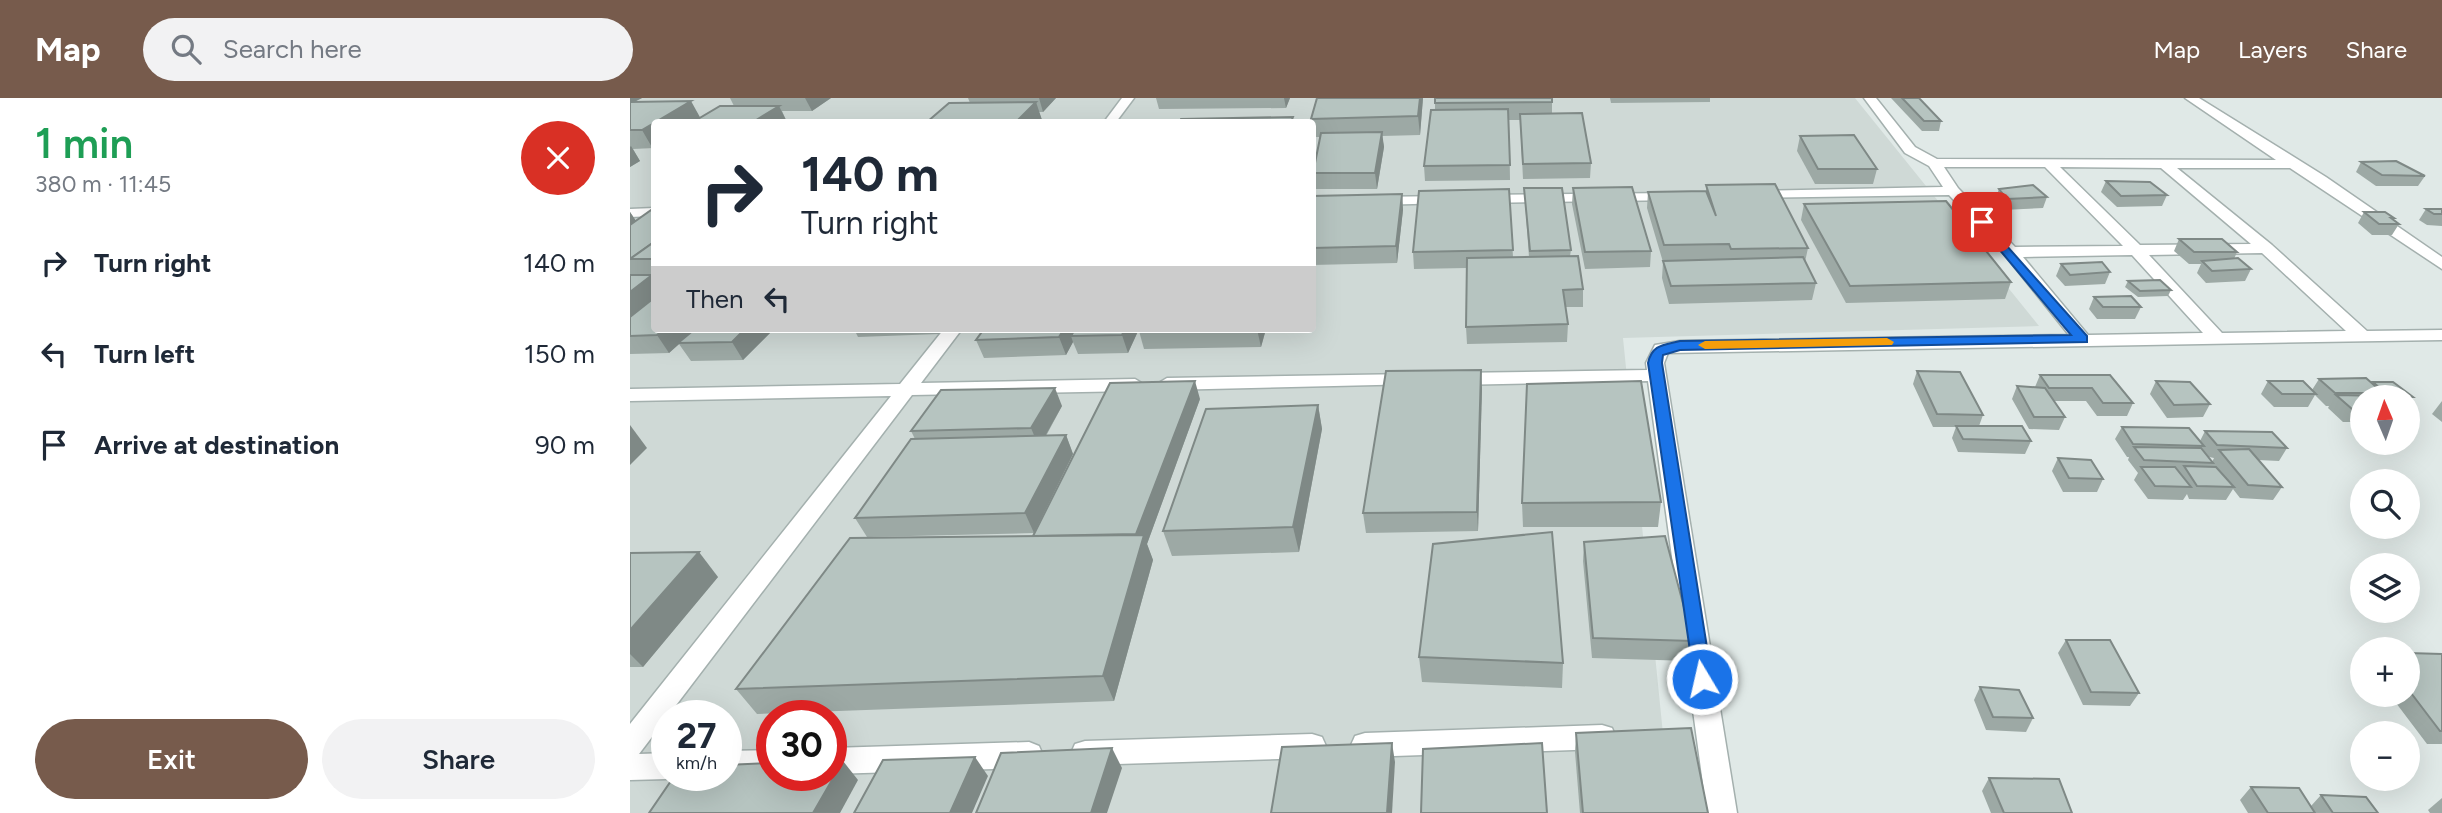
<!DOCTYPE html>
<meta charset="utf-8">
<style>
:root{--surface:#fff;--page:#f2f2f3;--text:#1f2937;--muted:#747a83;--accent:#775b4c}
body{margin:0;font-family:Figtree,sans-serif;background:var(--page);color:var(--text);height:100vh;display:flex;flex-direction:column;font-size:26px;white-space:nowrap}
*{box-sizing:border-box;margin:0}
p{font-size:23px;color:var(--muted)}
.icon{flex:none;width:38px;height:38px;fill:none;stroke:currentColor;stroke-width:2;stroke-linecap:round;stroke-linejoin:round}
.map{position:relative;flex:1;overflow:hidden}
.panel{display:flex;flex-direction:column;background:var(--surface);width:630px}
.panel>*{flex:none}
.banner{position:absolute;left:21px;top:21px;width:665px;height:214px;border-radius:7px;box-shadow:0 7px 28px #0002;background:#fff;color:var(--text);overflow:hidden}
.needle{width:46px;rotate:358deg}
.buttons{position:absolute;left:1720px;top:287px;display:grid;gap:14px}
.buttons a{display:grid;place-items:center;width:70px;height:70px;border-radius:50%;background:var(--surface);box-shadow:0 7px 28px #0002;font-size:35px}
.speed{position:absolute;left:21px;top:602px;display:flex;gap:14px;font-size:35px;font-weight:700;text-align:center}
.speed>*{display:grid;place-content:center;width:91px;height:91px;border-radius:50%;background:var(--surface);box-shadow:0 7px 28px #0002;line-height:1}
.speed small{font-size:18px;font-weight:400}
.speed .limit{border:10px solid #d22;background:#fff;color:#111}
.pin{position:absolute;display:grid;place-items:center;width:60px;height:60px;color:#fff;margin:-30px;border-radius:14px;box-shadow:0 4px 10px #0006}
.me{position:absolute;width:77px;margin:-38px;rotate:351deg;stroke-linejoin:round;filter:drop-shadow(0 0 5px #0008)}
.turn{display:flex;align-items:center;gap:24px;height:147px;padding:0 35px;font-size:32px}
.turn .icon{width:91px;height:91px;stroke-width:2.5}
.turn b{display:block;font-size:49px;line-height:60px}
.then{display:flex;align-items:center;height:66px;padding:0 35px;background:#0003;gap:14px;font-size:26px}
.round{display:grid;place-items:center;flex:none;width:74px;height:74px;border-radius:37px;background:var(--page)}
.summary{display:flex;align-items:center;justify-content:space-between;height:119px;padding:0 35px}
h1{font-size:42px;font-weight:600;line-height:52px;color:#1e9e55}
.button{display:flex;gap:14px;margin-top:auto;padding:14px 35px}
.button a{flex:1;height:80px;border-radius:42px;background:var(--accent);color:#fff;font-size:28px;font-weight:600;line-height:80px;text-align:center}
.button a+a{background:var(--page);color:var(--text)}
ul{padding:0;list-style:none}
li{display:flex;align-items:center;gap:21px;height:91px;padding:0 35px}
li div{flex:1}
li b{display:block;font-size:26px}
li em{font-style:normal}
header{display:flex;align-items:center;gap:42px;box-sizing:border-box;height:98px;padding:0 35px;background:var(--accent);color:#fff}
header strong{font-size:33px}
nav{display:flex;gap:38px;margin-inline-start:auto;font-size:24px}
.search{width:490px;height:63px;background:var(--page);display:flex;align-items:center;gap:18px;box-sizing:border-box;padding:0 24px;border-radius:38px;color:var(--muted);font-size:26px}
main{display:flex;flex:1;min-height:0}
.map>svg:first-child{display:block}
.built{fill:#cfd9d6;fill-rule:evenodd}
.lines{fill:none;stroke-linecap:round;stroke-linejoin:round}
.minor-casing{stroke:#a4b0ae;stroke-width:3}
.minor{fill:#fff;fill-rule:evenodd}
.wall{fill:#9da9a5;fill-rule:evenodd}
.shaded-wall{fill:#7f8986}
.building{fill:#b6c4c0;stroke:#7f8986;stroke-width:2}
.route{fill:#1a73e8;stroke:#114b97;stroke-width:2}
.slow{fill:#f59e0b}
</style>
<header>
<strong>Map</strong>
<div class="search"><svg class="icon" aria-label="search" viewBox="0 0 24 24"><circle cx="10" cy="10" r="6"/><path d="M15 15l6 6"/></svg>Search here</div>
<nav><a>Map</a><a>Layers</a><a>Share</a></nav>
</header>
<main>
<section class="panel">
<div class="summary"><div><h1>1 min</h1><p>380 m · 11:45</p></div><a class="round" style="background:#d93025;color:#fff"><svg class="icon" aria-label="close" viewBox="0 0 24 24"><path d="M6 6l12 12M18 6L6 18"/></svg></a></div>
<ul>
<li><svg class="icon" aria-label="right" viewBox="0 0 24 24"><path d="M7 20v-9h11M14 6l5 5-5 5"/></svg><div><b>Turn right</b></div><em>140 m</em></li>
<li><svg class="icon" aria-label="left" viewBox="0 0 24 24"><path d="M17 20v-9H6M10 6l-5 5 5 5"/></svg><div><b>Turn left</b></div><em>150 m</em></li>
<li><svg class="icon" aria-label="arrive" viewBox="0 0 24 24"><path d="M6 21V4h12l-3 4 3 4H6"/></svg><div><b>Arrive at destination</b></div><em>90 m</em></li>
</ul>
<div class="button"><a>Exit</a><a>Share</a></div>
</section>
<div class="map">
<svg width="1812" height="715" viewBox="0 0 1812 715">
<rect width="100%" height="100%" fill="#e0e9e7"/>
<path class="built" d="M 0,0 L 1225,0 L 1409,228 L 993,240 L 1041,715 L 0,715 ZM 24,24 L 682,24 L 682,231 L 24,231 ZM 37,618 L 96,618 L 96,677 L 37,677 ZM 142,618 L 201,618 L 201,677 L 142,677 Z"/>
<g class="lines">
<defs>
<g id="minor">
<path d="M 492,0 L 504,0 L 486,24 L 474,24 Z"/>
<path d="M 1234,0 L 1246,0 L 1285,49 L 1307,61 L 1646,62 L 1555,0 L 1569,0 L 1696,79 L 1812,159 L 1812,171 L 1660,70 L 1547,70 L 1642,147 L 1737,233 L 1812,232 L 1812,242 L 1038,255 L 1034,265 L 1107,715 L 1077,715 L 1018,283 L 824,287 L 814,281 L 824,275 L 1017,272 L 1016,265 L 1025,247 L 1050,243 L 1439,237 L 1375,157 L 1319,97 L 1117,100 L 1117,94 L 1122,93 L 1313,89 L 1299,68 L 1275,55 ZM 1314,69 L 1415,69 L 1493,148 L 1385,149 L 1328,90 ZM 1430,69 L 1531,70 L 1621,146 L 1510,147 ZM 1632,155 L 1716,233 L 1592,235 L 1519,157 ZM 1502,157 L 1573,235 L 1458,237 L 1393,159 Z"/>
<path d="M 1044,95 L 1051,99 L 1049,102 L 853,105 L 846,101 L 853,97 Z"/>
<path d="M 817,98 L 822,99 L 822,105 L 744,107 L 737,103 L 744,99 Z"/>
<path d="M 24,110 L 24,118 L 0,119 L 0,111 Z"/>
<path d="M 314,231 L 332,231 L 291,285 L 505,281 L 515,287 L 505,293 L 282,297 L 9,656 L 37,655 L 37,677 L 47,677 L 37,681 L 0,682 L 0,626 L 261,298 L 0,303 L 0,291 L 270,286 Z"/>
<path d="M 782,276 L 792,282 L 789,286 L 537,292 L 527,286 L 537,280 Z"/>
<path d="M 972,627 L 982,630 L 986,639 L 982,648 L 972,651 L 735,659 L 725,656 L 721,647 L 725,638 L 735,635 Z"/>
<path d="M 682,636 L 692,639 L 696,648 L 692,657 L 682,660 L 455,667 L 445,664 L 441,655 L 445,646 L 455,643 Z"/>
<path d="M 399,644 L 409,648 L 413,657 L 409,666 L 399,670 L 201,676 L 201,650 Z"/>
<path d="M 142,652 L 143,677 L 96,679 L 92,677 L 96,677 L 96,653 Z"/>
</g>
</defs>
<use href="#minor" class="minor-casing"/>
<use href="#minor" class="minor"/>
</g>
<g class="wall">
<path d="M 0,0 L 12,0 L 4,4 L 70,20 L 104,8 L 100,0 L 201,0 L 182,13 L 152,13 L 156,22 L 152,24 L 24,24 L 24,50 L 3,51 L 10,63 L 0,69 Z"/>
<path d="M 338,0 L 426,0 L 413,14 L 409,14 L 412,22 L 340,5 Z"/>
<path d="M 526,0 L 660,0 L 656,10 L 529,11 Z"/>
<path d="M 793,0 L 790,37 L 752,38 L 754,49 L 747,91 L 686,91 L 683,75 L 690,39 L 684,39 L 682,24 L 681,24 L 681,21 Z"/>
<path d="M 980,0 L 1080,0 L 1080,4 L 981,5 Z"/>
<path d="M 1261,0 L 1289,0 L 1311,23 L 1309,33 L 1292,33 Z"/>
<path d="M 922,4 L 922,15 L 961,65 L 960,80 L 893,81 L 890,22 L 879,22 L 880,82 L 795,83 L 794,68 L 805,12 L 805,5 Z"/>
<path d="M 1170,38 L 1247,71 L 1243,86 L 1185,86 L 1167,53 Z"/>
<path d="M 1731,64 L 1795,78 L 1788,88 L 1746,88 L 1726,74 Z"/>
<path d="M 1476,83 L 1537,97 L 1532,108 L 1487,109 L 1471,94 Z"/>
<path d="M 1076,87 L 1178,150 L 1175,164 L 1186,185 L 1182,202 L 1039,206 L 1032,180 L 1033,164 L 1017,110 L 1018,94 L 1076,93 Z"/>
<path d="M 894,90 L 941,152 L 940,158 L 953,191 L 953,209 L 935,209 L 938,226 L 937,244 L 837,246 L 836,229 L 836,170 L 784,171 L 783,154 L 879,91 L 883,159 L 899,159 Z"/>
<path d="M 943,90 L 1021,153 L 1020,169 L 955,171 L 942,106 Z"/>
<path d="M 1369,91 L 1417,99 L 1413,110 L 1373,112 L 1365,102 Z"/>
<path d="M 772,96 L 773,112 L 767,165 L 682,167 L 682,98 Z"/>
<path d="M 1174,106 L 1381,184 L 1375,201 L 1216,205 L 1171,122 Z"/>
<path d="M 24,110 L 24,231 L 144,231 L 113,262 L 61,263 L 49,246 L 39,255 L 0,256 L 0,114 L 6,123 Z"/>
<path d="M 1796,111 L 1812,111 L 1812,128 L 1797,127 L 1789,122 Z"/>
<path d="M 1734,114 L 1764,120 L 1763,122 L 1769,126 L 1762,137 L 1742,137 L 1728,125 Z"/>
<path d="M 1549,141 L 1607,154 L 1604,161 L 1621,171 L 1615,183 L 1576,185 L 1567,175 L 1571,166 L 1559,166 L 1544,153 Z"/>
<path d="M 1431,166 L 1480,174 L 1475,186 L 1435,188 L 1426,178 Z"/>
<path d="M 1498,183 L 1541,192 L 1538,198 L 1508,199 L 1495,189 Z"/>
<path d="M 1464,199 L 1511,209 L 1505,221 L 1467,221 L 1459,211 Z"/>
<path d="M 224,231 L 313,231 L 309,236 L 228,239 Z"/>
<path d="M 354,231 L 509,231 L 498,255 L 448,256 L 443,244 L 436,257 L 354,260 L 346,242 Z"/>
<path d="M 510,231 L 636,231 L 631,249 L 514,251 L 509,233 Z"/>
<path d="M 1287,273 L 1353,317 L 1349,328 L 1401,343 L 1395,356 L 1328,354 L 1322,340 L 1326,329 L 1303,329 L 1283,286 Z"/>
<path d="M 1410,277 L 1480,277 L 1503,305 L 1497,318 L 1467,318 L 1456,303 L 1424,303 L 1435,319 L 1429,332 L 1399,331 L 1382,301 L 1387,288 L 1405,289 Z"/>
<path d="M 1689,281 L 1742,285 L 1743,284 L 1783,299 L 1778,306 L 1778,299 L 1732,299 L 1732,324 L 1713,324 L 1698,310 L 1699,308 L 1696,308 L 1685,297 L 1678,309 L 1644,309 L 1631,296 L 1638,283 L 1682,292 Z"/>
<path d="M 1526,283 L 1580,306 L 1573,319 L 1537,320 L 1520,296 Z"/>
<path d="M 852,290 L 848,433 L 736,435 L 733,415 Z"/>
<path d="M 570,301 L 517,446 L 523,462 L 484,603 L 127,616 L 106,591 L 403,438 Z"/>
<path d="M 1812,303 L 1812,324 L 1802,316 Z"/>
<path d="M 688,307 L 692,331 L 669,454 L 542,458 L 533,433 Z"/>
<path d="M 432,308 L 416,338 L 436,337 L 443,356 L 404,435 L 237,439 L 225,420 L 285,341 L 281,333 Z"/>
<path d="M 1492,329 L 1570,343 L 1575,333 L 1657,350 L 1649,363 L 1628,362 L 1652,389 L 1643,402 L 1610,400 L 1603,391 L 1596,402 L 1559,401 L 1557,396 L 1553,402 L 1518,401 L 1504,382 L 1508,375 L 1498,362 L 1499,359 L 1497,359 L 1485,341 ZM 1572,351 L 1579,359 L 1584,360 L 1582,364 Z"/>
<path d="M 1428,360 L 1473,381 L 1467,394 L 1433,394 L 1422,373 Z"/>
<path d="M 1031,404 L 1028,429 L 893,429 L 892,405 Z"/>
<path d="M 954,444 L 1063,543 L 1060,563 L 962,560 L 953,463 Z"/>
<path d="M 0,455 L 88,479 L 13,569 L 0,569 Z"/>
<path d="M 1436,542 L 1509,595 L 1500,608 L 1453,607 L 1428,555 Z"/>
<path d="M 1778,555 L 1812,556 L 1812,646 L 1797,646 L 1760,597 L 1778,597 Z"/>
<path d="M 789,559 L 933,565 L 932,590 L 792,584 Z"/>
<path d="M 1350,589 L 1403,620 L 1396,634 L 1356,632 L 1344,602 Z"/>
<path d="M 946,635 L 1078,715 L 950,715 L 945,654 Z"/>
<path d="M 1359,680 L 1442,715 L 1361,715 L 1352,693 Z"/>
<path d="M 1621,689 L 1681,708 L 1691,697 L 1748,715 L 1618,715 L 1610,702 Z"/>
<path d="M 1812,700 L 1812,715 L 1800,715 L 1798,712 Z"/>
</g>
<g class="shaded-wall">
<path d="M 0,0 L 12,0 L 0,6 Z"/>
<path d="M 175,0 L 201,0 L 182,13 Z"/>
<path d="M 409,0 L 426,0 L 413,14 Z"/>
<path d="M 654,0 L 660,0 L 656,10 Z"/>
<path d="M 790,0 L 793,0 L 790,37 L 788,18 Z"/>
<path d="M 61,3 L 71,21 L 65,24 L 24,24 L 24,50 L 23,51 L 12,32 Z"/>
<path d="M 406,4 L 412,22 L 410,24 L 386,24 Z"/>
<path d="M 149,8 L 156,22 L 152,24 L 123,24 Z"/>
<path d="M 752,34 L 754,49 L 747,91 L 745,75 Z"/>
<path d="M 1,48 L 10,63 L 0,69 L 0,49 Z"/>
<path d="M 772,96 L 773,112 L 767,165 L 766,148 Z"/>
<path d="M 0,114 L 8,126 L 0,132 Z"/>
<path d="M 22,177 L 24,181 L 24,201 L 0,221 L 0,194 Z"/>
<path d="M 34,231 L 66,231 L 39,255 L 27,237 Z"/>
<path d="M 115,231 L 144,231 L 113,262 L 102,244 Z"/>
<path d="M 434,231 L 450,231 L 441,238 L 443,244 L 436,257 L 429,239 Z"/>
<path d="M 495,231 L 509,231 L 498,255 L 492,237 Z"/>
<path d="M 627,231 L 636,231 L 631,249 Z"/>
<path d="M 851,272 L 852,290 L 848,433 L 847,414 Z"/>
<path d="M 565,283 L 570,301 L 517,446 L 523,462 L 484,603 L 473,578 L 511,448 L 506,436 Z"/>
<path d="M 425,290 L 432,308 L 409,349 L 401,330 Z"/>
<path d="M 688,307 L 692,331 L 669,454 L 663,429 Z"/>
<path d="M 0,327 L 17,350 L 0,367 Z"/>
<path d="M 436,337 L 443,356 L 404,435 L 395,415 Z"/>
<path d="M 69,454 L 88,479 L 13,569 L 0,556 L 0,532 Z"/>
<path d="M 762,645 L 765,664 L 762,715 L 757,715 Z"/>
<path d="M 482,650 L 492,670 L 477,715 L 461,715 Z"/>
<path d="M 345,659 L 358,678 L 342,715 L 320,715 Z"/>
<path d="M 213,663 L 228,682 L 210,715 L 183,715 Z"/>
</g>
<g class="building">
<path d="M 687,0 L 790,0 L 788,18 L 681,21 Z"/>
<path d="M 805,0 L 922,0 L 922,4 L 805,5 Z"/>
<path d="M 1272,0 L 1289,0 L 1311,23 L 1294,23 Z"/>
<path d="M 61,3 L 12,32 L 0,32 L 0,4 Z"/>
<path d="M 406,4 L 386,24 L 297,24 L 319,5 Z"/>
<path d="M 90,8 L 149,8 L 123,24 L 63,24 Z"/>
<path d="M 878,11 L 880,67 L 794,68 L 801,12 Z"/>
<path d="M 952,15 L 961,65 L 893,66 L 890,16 Z"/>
<path d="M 663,19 L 661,24 L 549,24 L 551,21 Z"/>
<path d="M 752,34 L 745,75 L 683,75 L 691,35 Z"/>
<path d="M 1224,37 L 1247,71 L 1188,71 L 1170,38 Z"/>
<path d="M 1766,63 L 1795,78 L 1752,77 L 1731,64 Z"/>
<path d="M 1476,83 L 1520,84 L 1537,97 L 1491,98 Z"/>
<path d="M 1145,86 L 1178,150 L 1101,151 L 1099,146 L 1034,147 L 1018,94 L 1076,93 L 1086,118 L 1076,87 Z"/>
<path d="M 1403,87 L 1417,99 L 1377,101 L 1369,91 Z"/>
<path d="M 1002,89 L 1021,153 L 955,154 L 943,90 Z"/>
<path d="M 894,90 L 932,90 L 941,152 L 900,153 Z"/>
<path d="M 879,91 L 883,152 L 783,154 L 789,93 Z"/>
<path d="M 772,96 L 766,148 L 682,150 L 682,98 Z"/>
<path d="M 1316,103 L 1381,184 L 1220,188 L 1174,106 Z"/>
<path d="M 24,110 L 24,144 L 0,161 L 0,127 Z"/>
<path d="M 1796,111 L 1812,111 L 1812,116 L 1804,116 Z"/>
<path d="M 1734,114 L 1755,114 L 1764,120 L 1761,120 L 1769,126 L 1749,126 Z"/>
<path d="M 1549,141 L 1592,141 L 1607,154 L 1564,154 Z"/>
<path d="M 24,144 L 24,161 L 0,161 Z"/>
<path d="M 948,158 L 953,191 L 933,192 L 938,226 L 836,229 L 837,160 Z"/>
<path d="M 1173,159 L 1186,185 L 1041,188 L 1033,163 Z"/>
<path d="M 1608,160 L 1621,171 L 1582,173 L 1572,163 Z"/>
<path d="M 1472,164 L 1480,174 L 1440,177 L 1431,166 Z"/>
<path d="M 0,177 L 22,177 L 0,194 Z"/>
<path d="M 1530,182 L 1541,192 L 1510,193 L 1498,183 Z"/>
<path d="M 1501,198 L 1511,209 L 1473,209 L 1464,199 Z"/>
<path d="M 24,200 L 24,231 L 34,231 L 27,237 L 0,238 L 0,219 Z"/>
<path d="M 65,231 L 115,231 L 102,244 L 48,245 Z"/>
<path d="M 354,231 L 434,231 L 429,239 L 346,242 Z"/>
<path d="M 445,231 L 495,231 L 492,237 L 441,238 Z"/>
<path d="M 510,231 L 613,231 L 509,233 Z"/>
<path d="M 851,272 L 847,414 L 733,415 L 756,273 Z"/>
<path d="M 1287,273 L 1330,274 L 1353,317 L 1307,316 Z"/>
<path d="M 1410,277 L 1480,277 L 1503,305 L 1473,305 L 1462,290 L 1419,290 Z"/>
<path d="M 1736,280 L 1753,295 L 1705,295 L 1689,281 Z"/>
<path d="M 565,283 L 506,436 L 403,438 L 480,285 Z"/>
<path d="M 1011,283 L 1031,404 L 892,405 L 897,286 Z"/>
<path d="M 1526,283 L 1560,284 L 1580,306 L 1544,307 Z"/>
<path d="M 1638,283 L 1673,283 L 1686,296 L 1652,296 Z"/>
<path d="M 1743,284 L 1763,284 L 1783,299 L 1760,299 Z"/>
<path d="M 1387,288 L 1415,290 L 1435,319 L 1404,319 Z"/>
<path d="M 425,290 L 401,330 L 281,333 L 311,292 Z"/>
<path d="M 1706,297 L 1755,298 L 1757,299 L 1732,299 L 1732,311 L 1722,311 Z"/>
<path d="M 688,307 L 663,429 L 533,433 L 576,311 Z"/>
<path d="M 1326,328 L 1392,328 L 1401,343 L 1333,341 Z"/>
<path d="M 1492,329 L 1559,330 L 1574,348 L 1503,346 Z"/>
<path d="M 1575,333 L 1642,334 L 1657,350 L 1587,347 Z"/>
<path d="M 436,337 L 395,415 L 225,420 L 281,341 Z"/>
<path d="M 1504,349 L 1571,350 L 1583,365 L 1514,362 Z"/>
<path d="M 1619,351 L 1652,389 L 1618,387 L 1589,352 Z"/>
<path d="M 1428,360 L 1461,362 L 1473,381 L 1439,380 Z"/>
<path d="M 1554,368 L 1586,369 L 1604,389 L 1567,388 Z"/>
<path d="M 1511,369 L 1545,369 L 1561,389 L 1525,388 Z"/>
<path d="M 922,434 L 933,565 L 789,559 L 803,446 Z"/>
<path d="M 514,437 L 473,578 L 106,591 L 220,440 Z"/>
<path d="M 1035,438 L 1063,543 L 963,540 L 954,444 Z"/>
<path d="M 69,454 L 0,532 L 0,455 Z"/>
<path d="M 1436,542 L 1480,542 L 1509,595 L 1461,594 Z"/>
<path d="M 1778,555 L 1812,556 L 1812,633 L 1810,633 L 1778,591 Z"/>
<path d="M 1350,589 L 1389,592 L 1403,620 L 1363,619 Z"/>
<path d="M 1061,630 L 1078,715 L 953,715 L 946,635 Z"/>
<path d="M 762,645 L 757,715 L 641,715 L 652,649 Z"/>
<path d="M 912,645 L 917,715 L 791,715 L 793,651 Z"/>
<path d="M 482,650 L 461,715 L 346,715 L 371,655 Z"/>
<path d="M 345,659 L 320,715 L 224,715 L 253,662 Z"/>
<path d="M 201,663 L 213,663 L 183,715 L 19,715 L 45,677 L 96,677 L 96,667 L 142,665 L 142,677 L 201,677 Z"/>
<path d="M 1359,680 L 1429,681 L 1442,715 L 1374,715 Z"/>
<path d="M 1621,689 L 1669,690 L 1685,715 L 1638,715 Z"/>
<path d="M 1691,697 L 1736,699 L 1748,715 L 1703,715 Z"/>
</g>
<path class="route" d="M 1352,120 L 1457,238 L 1457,244 L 1050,252 L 1033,257 L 1032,265 L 1082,581 L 1079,587 L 1065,587 L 1018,265 C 1022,246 1034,247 1050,243 L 1441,237 L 1348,126 L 1346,124 Z"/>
<path class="slow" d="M 1257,240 L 1264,244 L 1262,247 L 1075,251 L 1068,247 L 1075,243 Z"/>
</svg>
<div class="buttons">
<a><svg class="needle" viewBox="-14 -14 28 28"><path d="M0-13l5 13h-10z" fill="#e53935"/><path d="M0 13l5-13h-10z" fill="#747a83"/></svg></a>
<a><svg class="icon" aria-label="search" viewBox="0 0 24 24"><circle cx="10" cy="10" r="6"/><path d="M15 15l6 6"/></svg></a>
<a><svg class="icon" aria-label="layers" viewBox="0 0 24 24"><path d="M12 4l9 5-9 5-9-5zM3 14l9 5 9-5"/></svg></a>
<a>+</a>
<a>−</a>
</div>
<div class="speed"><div>27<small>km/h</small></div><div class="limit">30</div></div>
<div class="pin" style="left:1352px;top:124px;background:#d93025"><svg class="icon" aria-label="arrive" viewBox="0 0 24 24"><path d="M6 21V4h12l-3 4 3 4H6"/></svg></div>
<svg class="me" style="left:1072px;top:581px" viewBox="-20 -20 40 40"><circle r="17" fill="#1a73e8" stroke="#fff" stroke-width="3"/><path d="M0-11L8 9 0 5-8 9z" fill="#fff"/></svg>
<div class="banner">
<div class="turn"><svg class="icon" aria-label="right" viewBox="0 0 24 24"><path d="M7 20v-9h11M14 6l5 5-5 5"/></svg><div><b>140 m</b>Turn right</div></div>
<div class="then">Then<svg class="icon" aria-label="left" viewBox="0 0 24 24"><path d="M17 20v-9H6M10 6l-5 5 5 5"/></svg></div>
</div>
</div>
</main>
